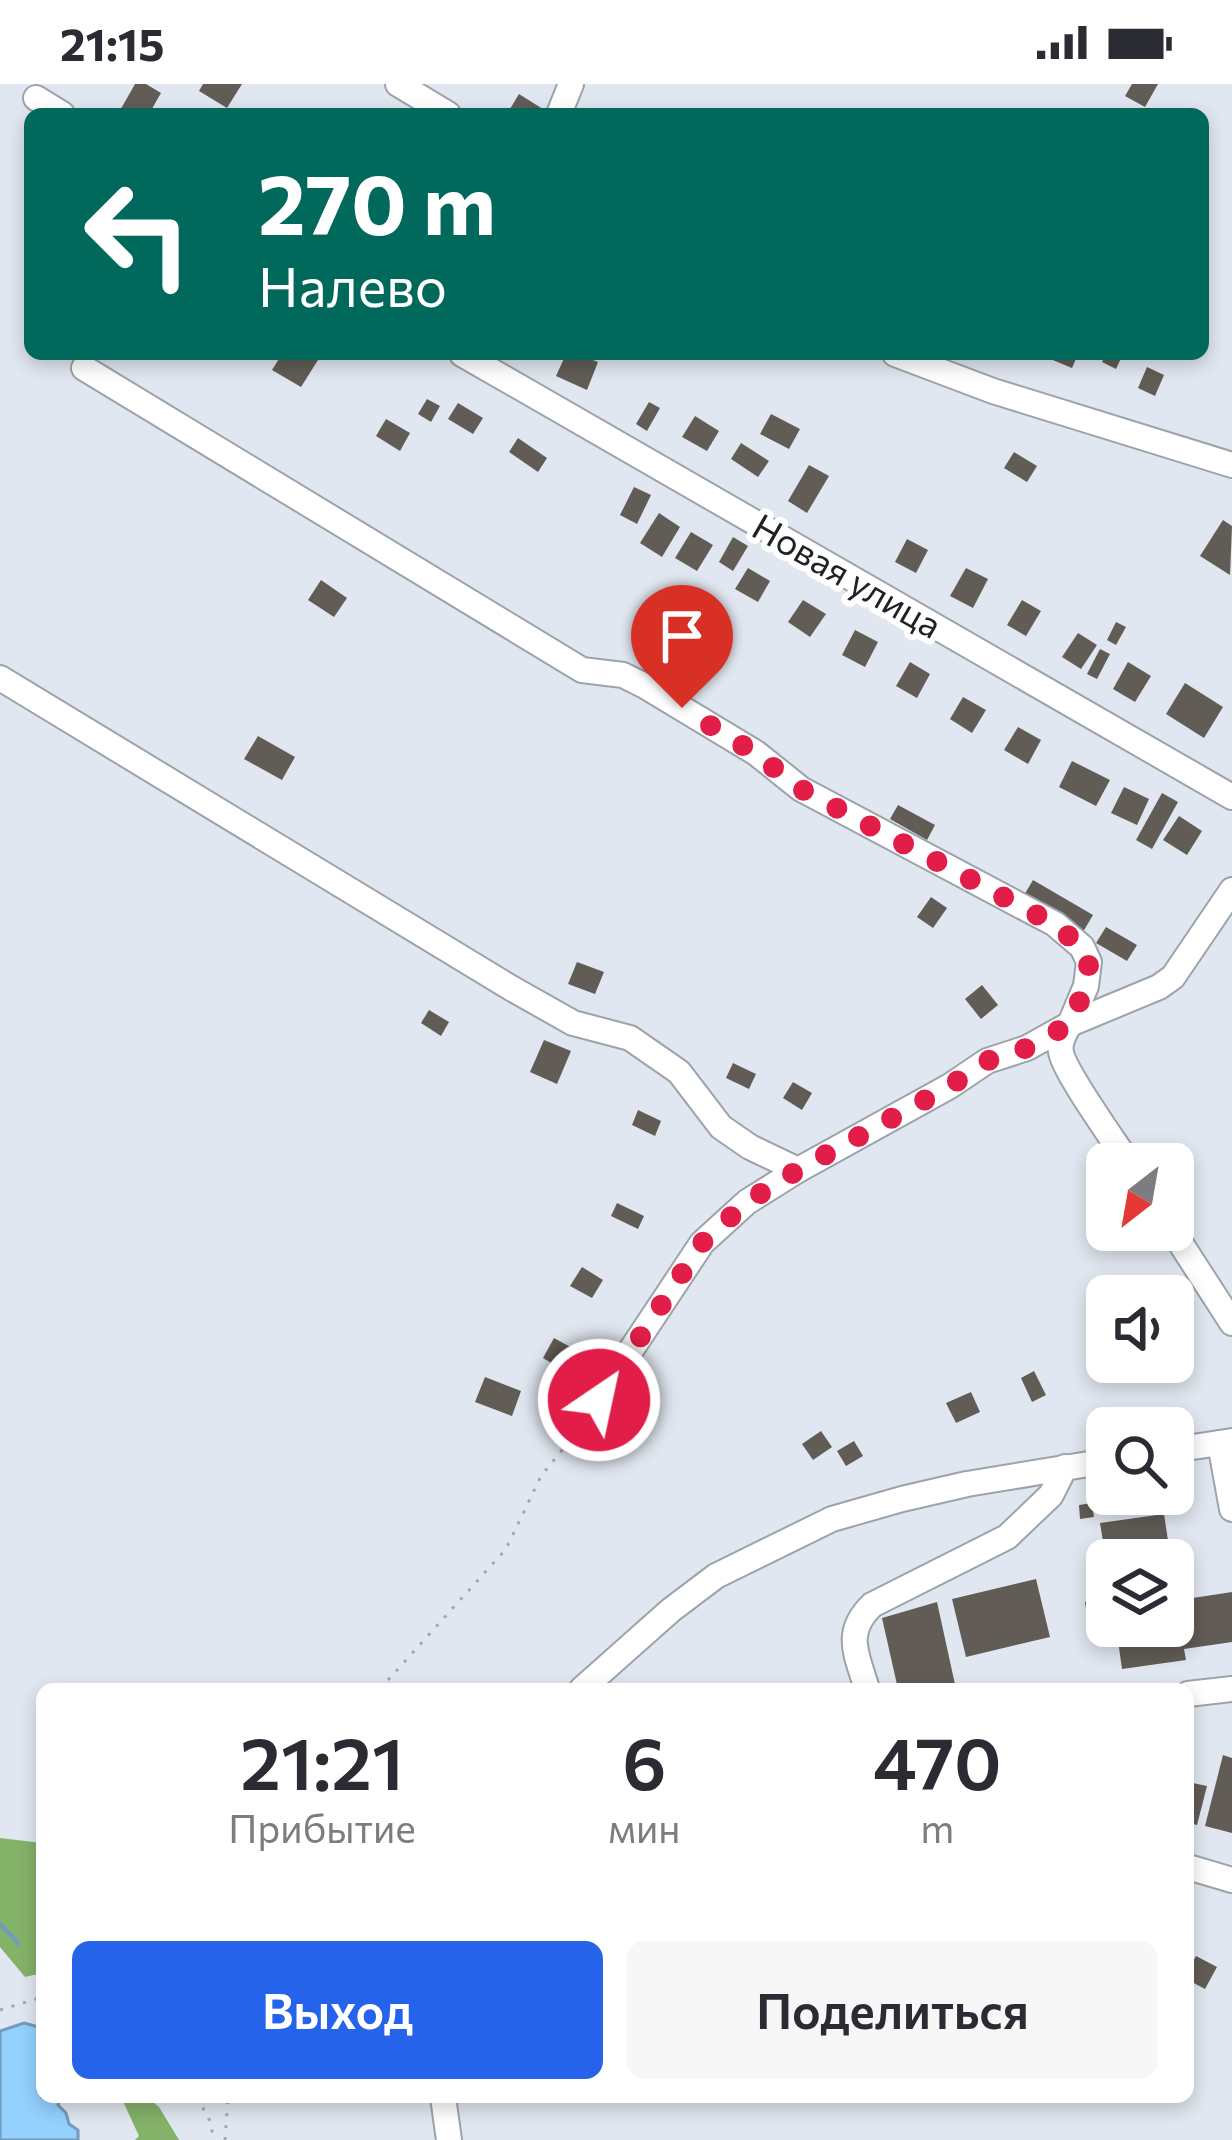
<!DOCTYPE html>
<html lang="ru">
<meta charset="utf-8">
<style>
:root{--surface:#fff;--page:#f7f7f7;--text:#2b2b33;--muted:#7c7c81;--accent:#2563eb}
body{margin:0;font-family:Commissioner,sans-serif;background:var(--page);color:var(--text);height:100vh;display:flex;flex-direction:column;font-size:45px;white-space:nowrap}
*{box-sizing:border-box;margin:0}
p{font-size:39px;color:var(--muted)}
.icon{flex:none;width:66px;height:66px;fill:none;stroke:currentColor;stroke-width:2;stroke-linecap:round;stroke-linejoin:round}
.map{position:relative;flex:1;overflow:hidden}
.panel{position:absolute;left:36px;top:1599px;width:1158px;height:420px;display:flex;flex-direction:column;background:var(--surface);border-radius:18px;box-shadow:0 6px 18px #0003}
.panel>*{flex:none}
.top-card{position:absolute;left:24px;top:24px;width:1185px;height:252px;border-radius:18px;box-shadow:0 6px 18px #0003;background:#00695c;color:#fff;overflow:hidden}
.needle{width:78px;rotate:211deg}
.fabs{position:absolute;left:1086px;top:1059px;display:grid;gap:24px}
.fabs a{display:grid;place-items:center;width:108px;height:108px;border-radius:18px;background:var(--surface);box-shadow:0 6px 18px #0003;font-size:60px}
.pin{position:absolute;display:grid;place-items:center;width:102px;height:102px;color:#fff;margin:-123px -51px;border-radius:50% 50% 50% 0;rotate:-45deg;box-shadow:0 0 12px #0007}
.pin .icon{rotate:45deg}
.me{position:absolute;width:132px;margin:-66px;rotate:34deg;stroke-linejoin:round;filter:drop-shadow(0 0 9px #0008)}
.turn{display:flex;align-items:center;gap:42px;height:252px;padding:0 36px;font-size:54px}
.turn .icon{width:156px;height:156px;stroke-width:2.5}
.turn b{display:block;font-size:84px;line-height:102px}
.eta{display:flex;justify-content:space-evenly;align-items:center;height:204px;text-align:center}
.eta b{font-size:72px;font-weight:600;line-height:84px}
.primary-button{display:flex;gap:24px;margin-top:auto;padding:24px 36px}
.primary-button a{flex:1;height:138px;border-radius:18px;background:var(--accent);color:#fff;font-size:48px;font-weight:600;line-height:138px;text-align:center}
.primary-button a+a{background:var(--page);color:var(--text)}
.status{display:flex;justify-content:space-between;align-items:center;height:84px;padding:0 60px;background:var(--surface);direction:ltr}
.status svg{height:33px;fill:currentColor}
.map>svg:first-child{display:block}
.forest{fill:#84b268}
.water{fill:#94d1ff;stroke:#719cbe;stroke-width:3}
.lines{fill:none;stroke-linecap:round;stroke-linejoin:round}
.stream{stroke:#719cbe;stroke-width:4.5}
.building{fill:#615c55}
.minor-casing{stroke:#9da3aa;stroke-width:28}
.path{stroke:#a3a8af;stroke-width:3;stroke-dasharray:3 9;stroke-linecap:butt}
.minor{stroke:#fff;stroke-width:24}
.route{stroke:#e11d48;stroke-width:21;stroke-dasharray:0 37.8}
.labels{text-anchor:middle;stroke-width:12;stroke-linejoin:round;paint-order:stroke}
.street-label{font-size:36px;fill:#202225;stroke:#fff}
</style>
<div class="status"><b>21:15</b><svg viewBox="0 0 49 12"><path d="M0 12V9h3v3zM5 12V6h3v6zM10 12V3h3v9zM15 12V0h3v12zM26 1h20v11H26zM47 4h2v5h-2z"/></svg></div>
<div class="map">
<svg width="1232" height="2056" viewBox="0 0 1232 2056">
<rect width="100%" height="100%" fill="#e1e7f0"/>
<g class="forest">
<path d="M 0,1754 L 42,1759 L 42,1889 L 25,1893 L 0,1863 Z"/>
<path d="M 121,2013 L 147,2013 L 159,2023 L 179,2056 L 135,2056 L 139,2052 Z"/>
</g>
<path class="water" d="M 24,1939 L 42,1944 L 42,2013 L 61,2013 L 58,2021 L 66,2029 L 69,2040 L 78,2046 L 78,2056 L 0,2056 L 0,1947 Z"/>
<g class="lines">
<path class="stream" d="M 0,1840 L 18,1859"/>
</g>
<g class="building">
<path d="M 135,0 L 146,0 L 161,9 L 149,30 L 118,30 Z"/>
<path d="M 203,0 L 242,0 L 227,24 L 199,7 Z"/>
<path d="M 1132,0 L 1158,0 L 1145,23 L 1125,12 Z"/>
<path d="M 519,10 L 546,27 L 544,30 L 507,30 Z"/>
<path d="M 282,270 L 309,270 L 318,276 L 301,303 L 272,286 Z"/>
<path d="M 566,270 L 578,270 L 598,278 L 587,306 L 556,292 Z"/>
<path d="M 1049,270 L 1078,270 L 1072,284 L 1048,274 Z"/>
<path d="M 1106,270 L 1123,270 L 1116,285 L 1102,278 Z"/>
<path d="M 1147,283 L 1164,291 L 1155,312 L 1138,304 Z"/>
<path d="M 427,315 L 440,322 L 431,338 L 418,330 Z"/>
<path d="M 649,318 L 660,324 L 647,347 L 636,340 Z"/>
<path d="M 458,319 L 483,334 L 473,350 L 448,335 Z"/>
<path d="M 771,330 L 800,345 L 789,365 L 760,350 Z"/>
<path d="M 695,332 L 719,347 L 707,367 L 682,353 Z"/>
<path d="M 386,335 L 410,349 L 400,367 L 376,352 Z"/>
<path d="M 518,354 L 547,374 L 538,388 L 509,368 Z"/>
<path d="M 741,359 L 769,377 L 758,393 L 731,375 Z"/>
<path d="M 1014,368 L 1037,382 L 1027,398 L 1004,384 Z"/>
<path d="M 809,381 L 829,392 L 807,429 L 788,417 Z"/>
<path d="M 634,403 L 651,411 L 637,440 L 620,431 Z"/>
<path d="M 659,429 L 680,443 L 662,473 L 640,459 Z"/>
<path d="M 1223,436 L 1232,442 L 1230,491 L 1200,472 Z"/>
<path d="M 691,448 L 713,461 L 697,487 L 675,474 Z"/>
<path d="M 733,453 L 748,462 L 733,487 L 719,478 Z"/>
<path d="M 907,455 L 928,466 L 916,489 L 895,478 Z"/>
<path d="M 748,484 L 770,497 L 758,518 L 735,505 Z"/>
<path d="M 966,484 L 988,495 L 973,524 L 950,512 Z"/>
<path d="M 321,496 L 347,514 L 334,533 L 308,516 Z"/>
<path d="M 803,516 L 826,530 L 810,553 L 788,538 Z"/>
<path d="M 1022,516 L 1041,527 L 1026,552 L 1007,541 Z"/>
<path d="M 1116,538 L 1126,543 L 1116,561 L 1107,556 Z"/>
<path d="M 855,546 L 878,558 L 865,583 L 842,571 Z"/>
<path d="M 1078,549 L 1097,561 L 1081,585 L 1062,573 Z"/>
<path d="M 1100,565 L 1110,570 L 1097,595 L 1087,590 Z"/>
<path d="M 910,578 L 930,590 L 917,614 L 896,602 Z"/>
<path d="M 1128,578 L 1151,592 L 1135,618 L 1113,605 Z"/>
<path d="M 1185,599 L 1223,623 L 1204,654 L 1166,630 Z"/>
<path d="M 963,613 L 986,626 L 972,649 L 950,635 Z"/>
<path d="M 1018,643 L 1041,656 L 1028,680 L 1004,666 Z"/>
<path d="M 258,652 L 295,673 L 282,696 L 244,675 Z"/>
<path d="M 1072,677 L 1110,696 L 1096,722 L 1059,703 Z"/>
<path d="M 1124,703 L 1149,715 L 1137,741 L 1111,729 Z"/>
<path d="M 1162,709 L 1178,718 L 1152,765 L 1136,756 Z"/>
<path d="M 898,721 L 935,741 L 927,756 L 890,735 Z"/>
<path d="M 1179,732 L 1202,747 L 1187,771 L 1163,756 Z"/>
<path d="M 1033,796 L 1093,831 L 1083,848 L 1023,813 Z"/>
<path d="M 931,813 L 947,824 L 933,844 L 917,833 Z"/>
<path d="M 1106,843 L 1137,861 L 1127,877 L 1096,859 Z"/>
<path d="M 577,878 L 604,888 L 595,910 L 568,900 Z"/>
<path d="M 982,901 L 998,921 L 981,935 L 965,915 Z"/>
<path d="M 429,926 L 449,938 L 441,952 L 421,939 Z"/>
<path d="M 544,956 L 571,967 L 557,1000 L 530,988 Z"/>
<path d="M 733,979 L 756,990 L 749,1005 L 726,994 Z"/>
<path d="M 793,998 L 812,1009 L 802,1026 L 783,1014 Z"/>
<path d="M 638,1026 L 661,1037 L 655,1052 L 632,1041 Z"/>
<path d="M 617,1119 L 644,1132 L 638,1145 L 611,1132 Z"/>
<path d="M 582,1183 L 603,1196 L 592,1214 L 570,1202 Z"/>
<path d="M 554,1254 L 574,1265 L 563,1286 L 543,1274 Z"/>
<path d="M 1126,1278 L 1148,1278 L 1151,1288 L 1131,1294 Z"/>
<path d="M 1034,1287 L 1046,1311 L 1032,1318 L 1021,1294 Z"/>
<path d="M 485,1293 L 521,1307 L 512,1332 L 475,1318 Z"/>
<path d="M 971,1308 L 980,1328 L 956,1339 L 946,1319 Z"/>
<path d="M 619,1318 L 639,1333 L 624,1353 L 604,1338 Z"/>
<path d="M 821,1347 L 832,1363 L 813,1376 L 802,1360 Z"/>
<path d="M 854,1357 L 863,1372 L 846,1382 L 837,1367 Z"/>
<path d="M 1092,1419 L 1094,1433 L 1080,1435 L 1079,1421 Z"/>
<path d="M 1164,1430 L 1171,1476 L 1106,1476 L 1100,1439 Z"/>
<path d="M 1036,1495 L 1050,1553 L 966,1573 L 952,1515 Z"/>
<path d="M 1232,1508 L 1232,1558 L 1184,1565 L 1186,1576 L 1122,1585 L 1116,1542 L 1173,1542 L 1173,1517 Z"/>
<path d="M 1095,1516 L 1099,1546 L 1089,1547 L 1085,1518 Z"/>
<path d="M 937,1518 L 956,1605 L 898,1605 L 882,1534 Z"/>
<path d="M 1223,1671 L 1232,1674 L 1232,1749 L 1205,1742 Z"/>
<path d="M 1188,1698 L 1207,1702 L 1197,1741 L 1188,1739 Z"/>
<path d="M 1196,1872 L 1217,1883 L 1205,1905 L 1188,1896 L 1188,1886 Z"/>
</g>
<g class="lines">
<defs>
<g id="minor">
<path d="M 398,0 L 448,30"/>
<path d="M 36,14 L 62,30"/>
<path d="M 559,30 L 571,0"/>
<path d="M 462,270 L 1232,713"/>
<path d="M 895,270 L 993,307 L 1232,381"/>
<path d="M 84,284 L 582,586 L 623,591 L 645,602 L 756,669 L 801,705 L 1055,840 L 1082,863 L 1089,878 L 1086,902 L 1070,940 L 1027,964 L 987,977 L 950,1002 L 798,1086 L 747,1118 L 702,1159 L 576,1349"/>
<path d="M 0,594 L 511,904 L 573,939 L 630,954 L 679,988 L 721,1043 L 750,1063 L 798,1086"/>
<path d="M 1129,1080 C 1116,1059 1064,988 1061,968 C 1059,959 1065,948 1070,940 L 1159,903 L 1173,893 L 1232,806"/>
<path d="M 1172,1146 L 1232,1239"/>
<path d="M 1220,1359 L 1232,1425"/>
<path d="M 1173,1366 L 1232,1357"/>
<path d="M 582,1605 L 671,1526 L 716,1492 L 832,1435 L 902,1415 L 967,1400 L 1107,1377"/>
<path d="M 867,1605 C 857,1571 843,1549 872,1521 L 1007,1453 L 1051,1411 L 1065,1383"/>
<path d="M 1188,1610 L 1232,1605"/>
<path d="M 1188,1783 L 1232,1796"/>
<path d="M 443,2013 L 449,2056"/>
</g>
</defs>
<use href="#minor" class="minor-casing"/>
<g class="path">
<path d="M 380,1605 L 506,1465 L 541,1392 L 563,1365"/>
<path d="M 0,1926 L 36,1915 L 42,1917"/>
<path d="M 197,2013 L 210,2037 L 214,2056"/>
<path d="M 225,2056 L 228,2013"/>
</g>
<use href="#minor" class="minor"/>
</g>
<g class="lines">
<path class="route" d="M 599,1316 L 702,1159 L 747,1118 L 798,1086 L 950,1002 L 987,977 L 1027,964 L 1070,940 L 1086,902 L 1089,878 L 1082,863 L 1054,840 L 801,705 L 755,669 L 682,624"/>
</g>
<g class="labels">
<g class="street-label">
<text transform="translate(847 492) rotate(30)" y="13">Новая улица</text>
</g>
</g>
</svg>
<div class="fabs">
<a><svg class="needle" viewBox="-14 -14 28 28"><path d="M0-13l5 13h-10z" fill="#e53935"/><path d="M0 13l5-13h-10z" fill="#7c7c81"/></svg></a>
<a><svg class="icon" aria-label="sound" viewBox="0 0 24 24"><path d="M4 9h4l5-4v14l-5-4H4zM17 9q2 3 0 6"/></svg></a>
<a><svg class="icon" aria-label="search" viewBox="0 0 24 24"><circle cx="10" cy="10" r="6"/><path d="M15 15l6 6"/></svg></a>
<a><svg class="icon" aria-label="layers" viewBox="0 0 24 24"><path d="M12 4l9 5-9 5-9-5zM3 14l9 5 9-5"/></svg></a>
</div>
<div class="pin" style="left:682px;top:624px;background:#d93025"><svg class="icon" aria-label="arrive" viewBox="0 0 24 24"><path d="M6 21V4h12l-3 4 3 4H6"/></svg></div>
<svg class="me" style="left:599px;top:1316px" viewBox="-20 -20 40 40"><circle r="17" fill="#e11d48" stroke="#fff" stroke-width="3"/><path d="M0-11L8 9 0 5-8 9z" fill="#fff"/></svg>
<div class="top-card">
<div class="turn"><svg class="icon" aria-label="left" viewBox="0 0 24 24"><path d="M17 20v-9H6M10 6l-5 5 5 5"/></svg><div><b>270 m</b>Налево</div></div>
</div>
<section class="panel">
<div class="eta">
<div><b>21:21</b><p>Прибытие</p></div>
<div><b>6</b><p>мин</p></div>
<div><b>470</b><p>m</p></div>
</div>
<div class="primary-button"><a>Выход</a><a>Поделиться</a></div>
</section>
</div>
